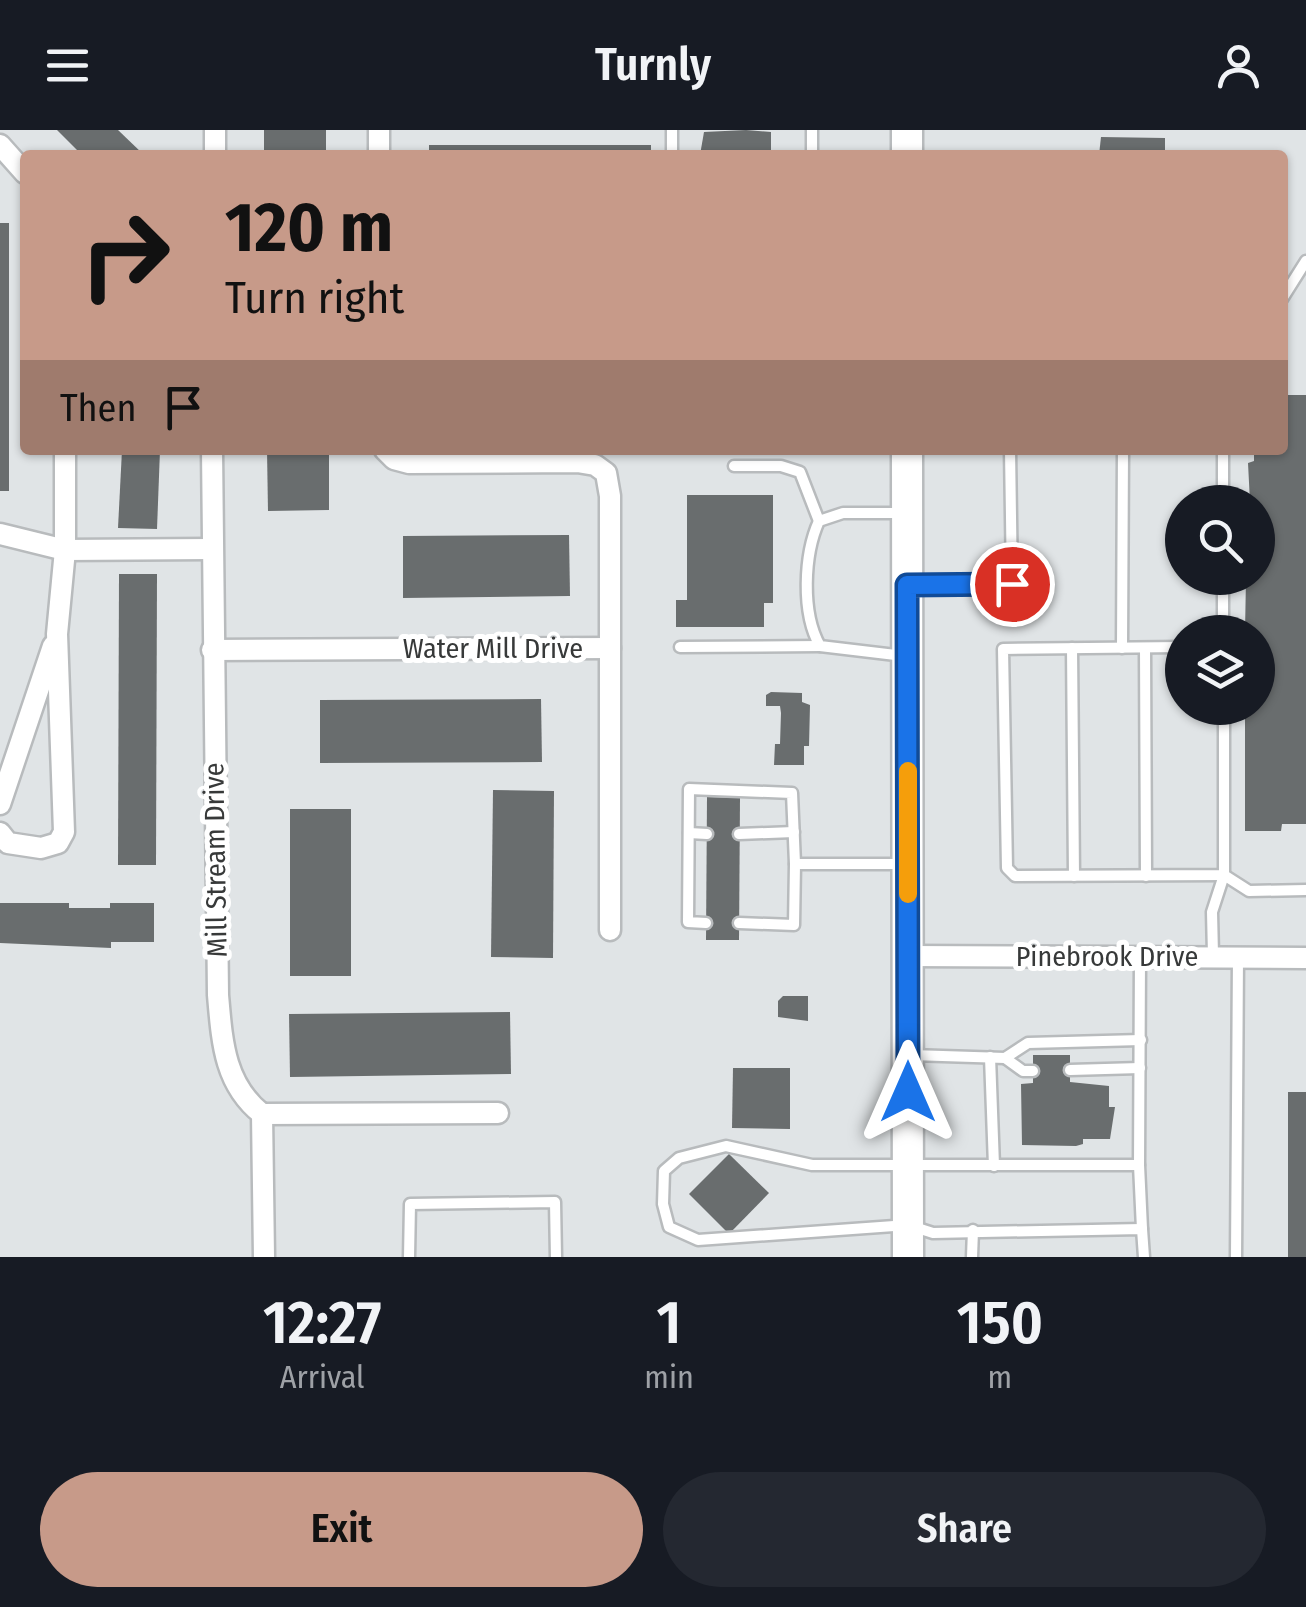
<!DOCTYPE html>
<style>
:root{--surface:#171b24;--page:#242831;--text:#f1f3f6;--muted:#9ea1a6;--accent:#c79a89}
body{margin:0;font-family:"Fira Sans Condensed",sans-serif;background:var(--page);color:var(--text);height:100vh;display:flex;flex-direction:column;font-size:38px;white-space:nowrap}
*{box-sizing:border-box;margin:0}
p{font-size:32px;color:var(--muted)}
.icon{flex:none;width:55px;height:55px;fill:none;stroke:currentColor;stroke-width:2;stroke-linecap:round;stroke-linejoin:round}
.map{position:relative;height:1127px;overflow:hidden}
.sheet{display:flex;flex-direction:column;background:var(--surface);flex:1}
.sheet>*{flex:none}
.banner{position:absolute;left:20px;top:20px;width:1268px;height:305px;border-radius:10px;box-shadow:0 2px 8px #0004;background:#c79a89;color:#111;overflow:hidden}
.controls{position:absolute;left:1165px;top:355px;display:grid;gap:20px}
.controls a{display:grid;place-items:center;width:110px;height:110px;border-radius:50%;background:var(--surface);box-shadow:0 2px 8px #0004;font-size:50px}
.pin{position:absolute;display:grid;place-items:center;width:85px;height:85px;color:#fff;margin:-42px;border:5px solid #fff;border-radius:50%;box-shadow:0 2px 10px #0007}
.me{position:absolute;width:110px;margin:-55px;rotate:0deg;stroke-linejoin:round;filter:drop-shadow(0 0 8px #0008)}
.turn{display:flex;align-items:center;gap:35px;height:210px;padding:0 40px;font-size:45px}
.turn .icon{width:130px;height:130px;stroke-width:2.5}
.turn b{display:block;font-size:70px;line-height:85px}
.then{display:flex;align-items:center;height:95px;padding:0 40px;background:#0003;gap:20px;font-size:38px}
.eta{display:flex;justify-content:space-evenly;align-items:center;height:170px;text-align:center}
.eta b{font-size:60px;font-weight:600;line-height:70px}
.action{display:flex;gap:20px;margin-top:auto;padding:20px 40px}
.action a{flex:1;height:115px;border-radius:60px;background:var(--accent);color:#111;font-size:40px;font-weight:600;line-height:115px;text-align:center}
.action a+a{background:var(--page);color:var(--text)}
header{display:flex;justify-content:space-between;align-items:center;height:130px;padding:0 40px;background:var(--surface);font-size:45px;font-weight:600}
.map>svg:first-child{display:block}
.building{fill:#696d6e}
.lines{fill:none;stroke-linecap:round;stroke-linejoin:round}
.service-casing{stroke:#b8bbbd;stroke-width:15}
.minor-casing{stroke:#b8bbbd;stroke-width:25}
.secondary-casing{stroke:#b8bbbd;stroke-width:35}
.service{stroke:#fff;stroke-width:10}
.minor{stroke:#fff;stroke-width:20}
.secondary{stroke:#fff;stroke-width:30}
.route-casing{stroke:#114b97;stroke-width:25}
.route{stroke:#1a73e8;stroke-width:18}
.slow{stroke:#f59e0b;stroke-width:18}
.labels{text-anchor:middle;stroke-width:10;stroke-linejoin:round;paint-order:stroke}
.street-label{font-size:28px;fill:#373939;stroke:#fff}
</style>
<header><svg class="icon" aria-label="menu" viewBox="0 0 24 24"><path d="M4 6h16M4 12h16M4 18h16"/></svg>Turnly<svg class="icon" aria-label="person" viewBox="0 0 24 24"><circle cx="12" cy="8" r="4"/><path d="M4 21q1-7 8-7t8 7"/></svg></header>
<div class="map">
<svg width="1306" height="1127" viewBox="0 0 1306 1127">
<rect width="100%" height="100%" fill="#e0e4e6"/>
<g class="building">
<path d="M 57,0 L 118,0 L 144,25 L 82,25 Z"/>
<rect x="264" y="0" width="62" height="25"/>
<path d="M 746,0 L 771,2 L 771,25 L 700,25 L 704,2 Z"/>
<path d="M 1101,7 L 1165,8 L 1165,25 L 1099,25 Z"/>
<rect x="429" y="15" width="222" height="10"/>
<rect x="0" y="93" width="9" height="268"/>
<path d="M 1282,265 L 1306,265 L 1306,694 L 1282,694 L 1281,701 L 1245,701 L 1245,578 L 1258,578 L 1258,502 L 1245,502 L 1246,448 L 1258,448 L 1258,372 L 1250,372 L 1248,333 L 1254,331 L 1254,320 L 1282,320 Z"/>
<path d="M 122,320 L 160,320 L 157,399 L 118,398 Z"/>
<path d="M 267,320 L 329,320 L 329,380 L 268,381 Z"/>
<path d="M 687,365 L 773,365 L 773,473 L 764,473 L 764,497 L 676,497 L 676,470 L 687,470 Z"/>
<path d="M 569,405 L 570,466 L 403,468 L 403,406 Z"/>
<path d="M 119,444 L 157,444 L 156,735 L 118,735 Z"/>
<path d="M 771,562 L 802,563 L 802,572 L 810,575 L 809,616 L 804,616 L 804,635 L 774,635 L 775,614 L 780,614 L 781,583 L 780,576 L 766,576 L 766,565 Z"/>
<path d="M 541,569 L 542,632 L 320,633 L 320,570 Z"/>
<path d="M 493,660 L 554,661 L 553,828 L 491,827 Z"/>
<path d="M 707,667 L 740,668 L 739,810 L 706,810 Z"/>
<rect x="290" y="679" width="61" height="167"/>
<path d="M 0,773 L 69,773 L 69,778 L 110,778 L 110,773 L 154,773 L 154,812 L 111,812 L 111,818 L 0,813 Z"/>
<path d="M 783,866 L 808,866 L 808,891 L 778,887 L 778,871 Z"/>
<path d="M 510,882 L 511,944 L 290,947 L 289,884 Z"/>
<path d="M 1033,925 L 1070,925 L 1070,952 L 1109,956 L 1109,977 L 1115,977 L 1110,1009 L 1083,1009 L 1083,1014 L 1076,1016 L 1022,1015 L 1021,954 L 1033,953 Z"/>
<path d="M 733,938 L 790,938 L 790,999 L 732,998 Z"/>
<rect x="1288" y="962" width="18" height="165"/>
<path d="M 729,1024 L 769,1063 L 729,1104 L 689,1064 Z"/>
</g>
<g class="lines">
<defs>
<g id="service">
<path d="M 672,0 L 672,25"/>
<path d="M 812,25 L 812,0"/>
<path d="M 1282,169 L 1306,131"/>
<path d="M 1223,320 L 1223,372"/>
<path d="M 734,336 L 781,336 L 800,342 L 819,391"/>
<path d="M 901,383 L 843,383 L 819,391 C 804,424 801,483 820,516 L 904,526"/>
<path d="M 1223,448 L 1223,502"/>
<path d="M 912,455 L 1012,454 L 1010,320"/>
<path d="M 680,517 L 820,516"/>
<path d="M 1182,517 L 1003,519 L 1007,738 L 1015,746 L 1224,745 L 1224,578"/>
<path d="M 1072,518 L 1074,746"/>
<path d="M 1122,518 L 1123,320"/>
<path d="M 1145,518 L 1146,746"/>
<path d="M 689,703 L 707,704"/>
<path d="M 739,704 L 794,702"/>
<path d="M 706,793 L 688,792 L 689,659 L 792,663 L 795,734 L 902,734"/>
<path d="M 739,793 L 794,795 L 795,734"/>
<path d="M 1213,825 L 1212,782 L 1224,745 L 1249,761 L 1306,760"/>
<path d="M 1140,828 L 1139,1035 L 812,1035 L 726,1016 L 679,1028 L 664,1041 L 663,1074 L 669,1097 L 698,1110 L 908,1095 L 933,1103 L 1142,1099 L 1144,1127"/>
<path d="M 911,925 L 1005,928 L 1028,913 L 1141,910"/>
<path d="M 990,927 L 994,1036"/>
<path d="M 1005,928 L 1023,941 L 1033,941"/>
<path d="M 1070,940 L 1140,938"/>
<path d="M 1139,1035 L 1142,1099"/>
<path d="M 409,1127 L 410,1074 L 555,1072 L 556,1127"/>
<path d="M 972,1127 L 973,1100"/>
<path d="M 1236,1127 L 1238,827"/>
</g>
<g id="minor">
<path d="M 379,0 L 379,25"/>
<path d="M 0,15 L 25,43"/>
<path d="M 215,25 L 215,0"/>
<path d="M 212,320 L 218,865 C 222,911 224,954 262,984 L 264,1127"/>
<path d="M 385,320 L 394,329 L 409,333 L 577,332 L 595,335 L 606,343 L 610,366 L 610,800"/>
<path d="M 0,404 L 65,420 L 211,419"/>
<path d="M 212,520 L 610,518"/>
<path d="M 0,674 L 53,516"/>
<path d="M 0,703 L 8,713 L 41,718 L 58,713 L 64,702 L 57,504 L 65,420 L 65,320"/>
<path d="M 908,826 L 1306,828"/>
<path d="M 262,984 L 498,983"/>
</g>
<g id="secondary">
<path d="M 907,0 L 907,25"/>
<path d="M 907,320 L 908,1127"/>
</g>
</defs>
<use href="#service" class="service-casing"/>
<use href="#minor" class="minor-casing"/>
<use href="#secondary" class="secondary-casing"/>
<use href="#service" class="service"/>
<use href="#minor" class="minor"/>
<use href="#secondary" class="secondary"/>
</g>
<g class="lines">
<defs>
<path id="route" d="M 908,962 L 907,455 L 1012,454"/>
</defs>
<use href="#route" class="route-casing"/>
<use href="#route" class="route"/>
<path class="slow" d="M 908,641 L 908,764"/>
</g>
<g class="labels">
<g class="street-label">
<text x="493" y="528">Water Mill Drive</text>
<text transform="translate(215 730) rotate(-91)" y="10">Mill Stream Drive</text>
<text x="1107" y="836">Pinebrook Drive</text>
</g>
</g>
</svg>
<div class="controls">
<a><svg class="icon" aria-label="search" viewBox="0 0 24 24"><circle cx="10" cy="10" r="6"/><path d="M15 15l6 6"/></svg></a>
<a><svg class="icon" aria-label="layers" viewBox="0 0 24 24"><path d="M12 4l9 5-9 5-9-5zM3 14l9 5 9-5"/></svg></a>
</div>
<div class="pin" style="left:1012px;top:454px;background:#d93025"><svg class="icon" aria-label="arrive" viewBox="0 0 24 24"><path d="M6 21V4h12l-3 4 3 4H6"/></svg></div>
<svg class="me" style="left:908px;top:962px" viewBox="-20 -20 40 40"><path d="M0-17L14 15 0 8-14 15z" fill="#1a73e8" stroke="#fff" stroke-width="4"/></svg>
<div class="banner">
<div class="turn"><svg class="icon" aria-label="right" viewBox="0 0 24 24"><path d="M7 20v-9h11M14 6l5 5-5 5"/></svg><div><b>120 m</b>Turn right</div></div>
<div class="then">Then<svg class="icon" aria-label="arrive" viewBox="0 0 24 24"><path d="M6 21V4h12l-3 4 3 4H6"/></svg></div>
</div>
</div>
<section class="sheet">
<div class="eta">
<div><b>12:27</b><p>Arrival</p></div>
<div><b>1</b><p>min</p></div>
<div><b>150</b><p>m</p></div>
</div>
<div class="action"><a>Exit</a><a>Share</a></div>
</section>
